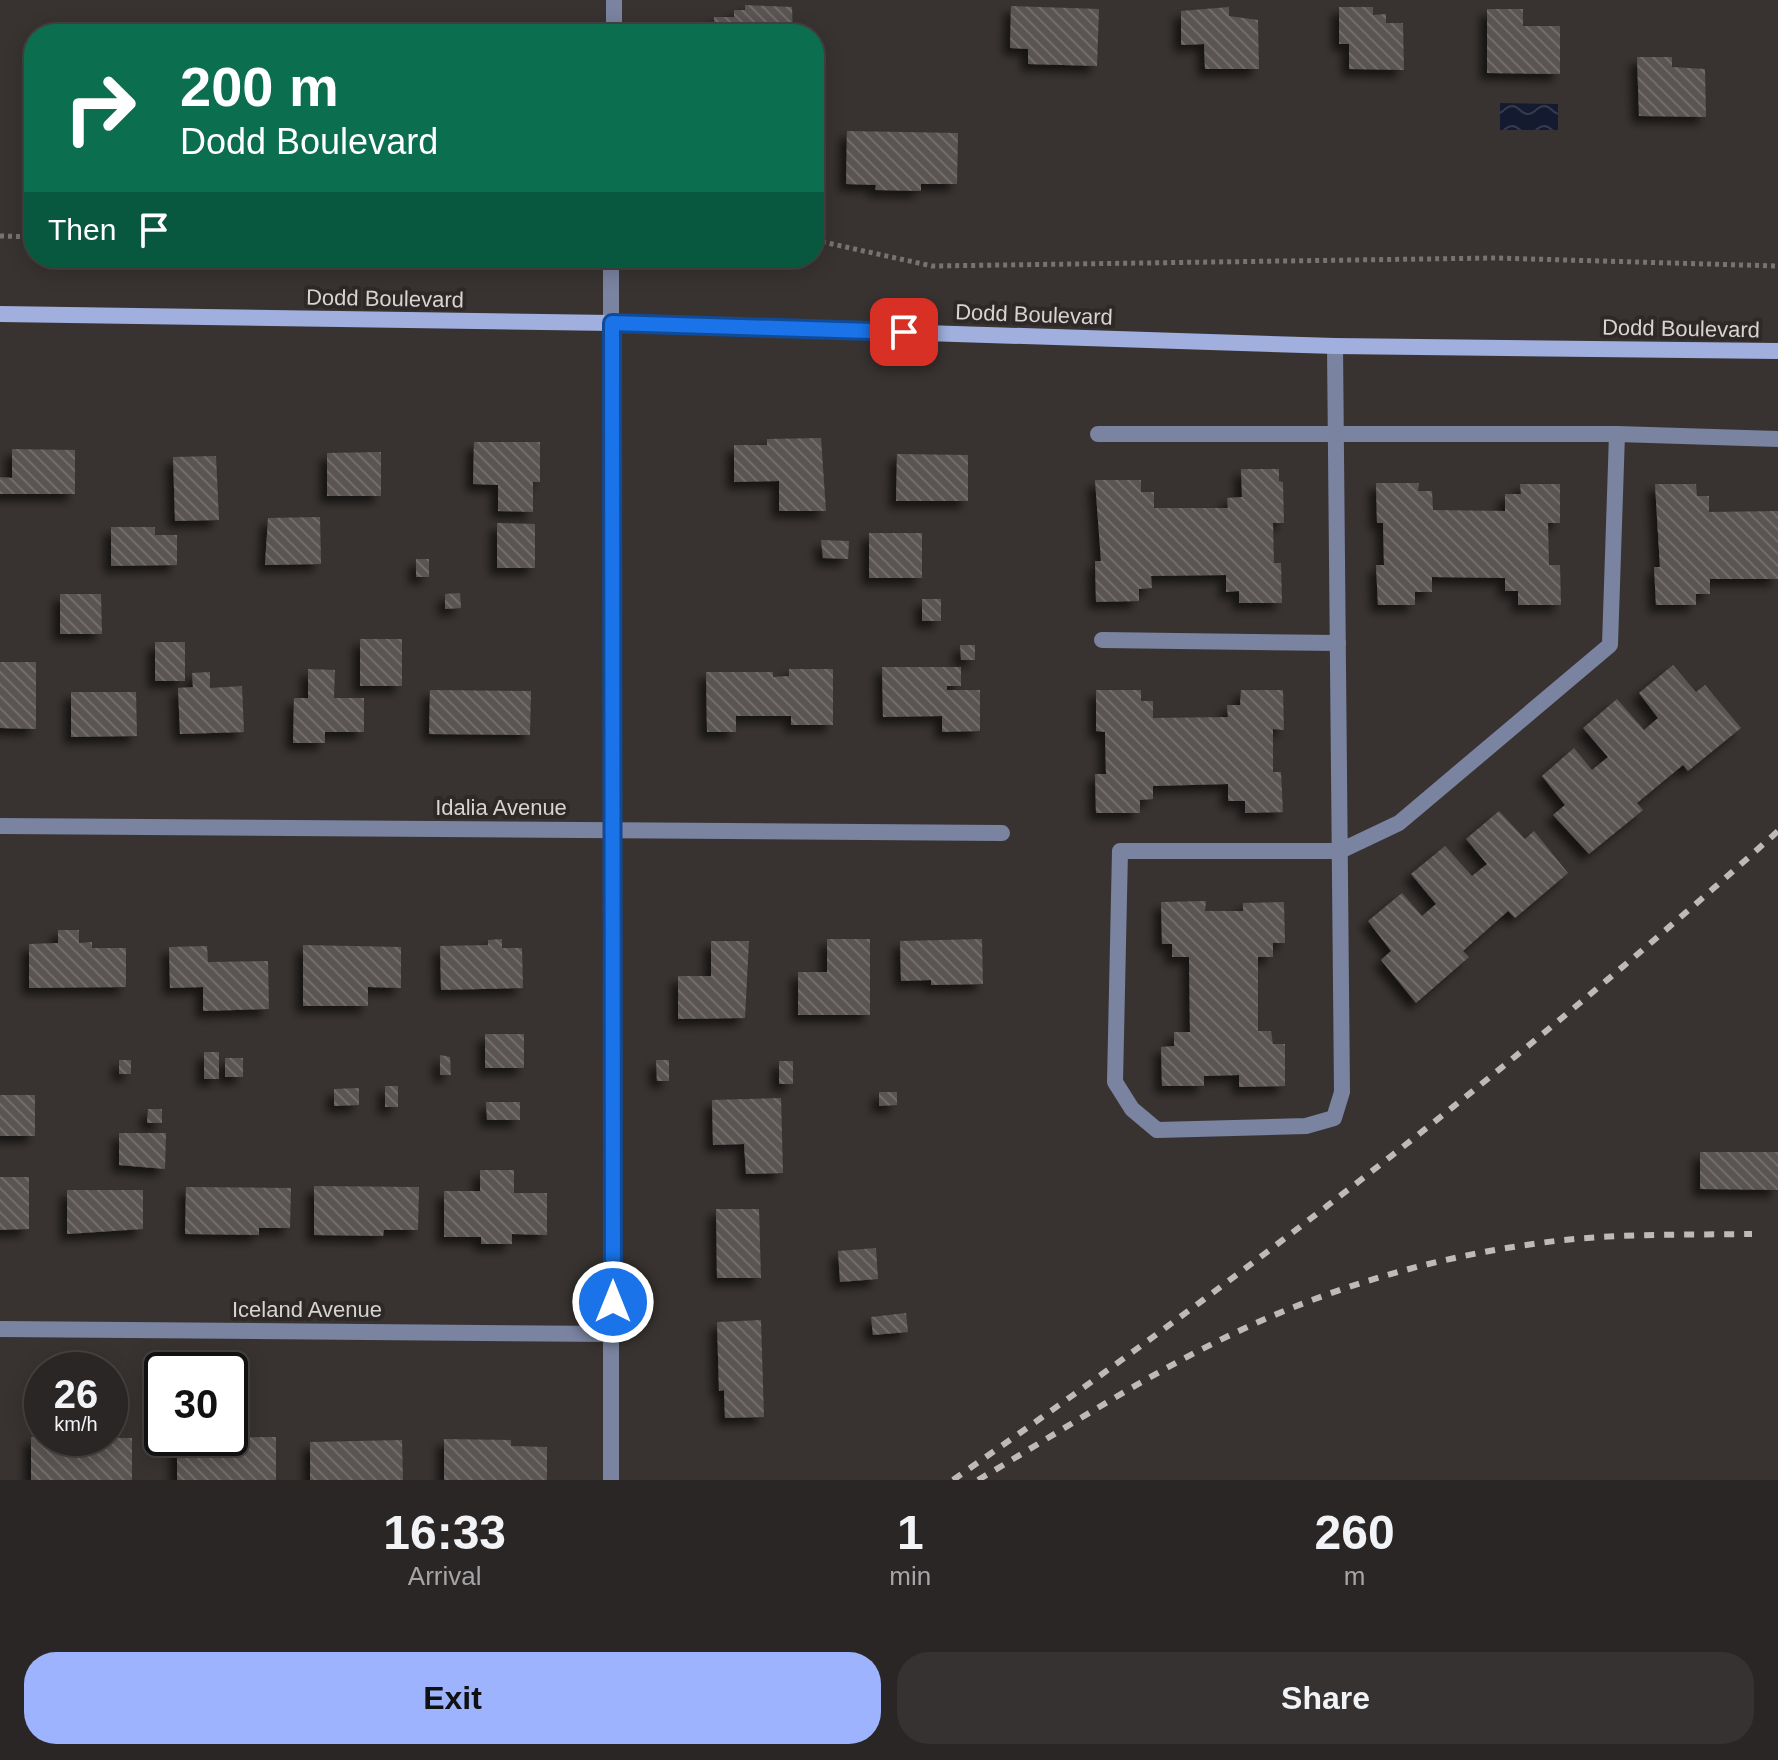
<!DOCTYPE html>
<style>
:root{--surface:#2a2625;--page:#363232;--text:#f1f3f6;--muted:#a5a5a7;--line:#464342;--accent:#9eb3fd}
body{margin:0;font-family:Arial,sans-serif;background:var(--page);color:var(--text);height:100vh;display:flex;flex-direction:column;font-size:30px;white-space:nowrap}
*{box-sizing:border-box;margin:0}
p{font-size:26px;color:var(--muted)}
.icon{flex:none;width:44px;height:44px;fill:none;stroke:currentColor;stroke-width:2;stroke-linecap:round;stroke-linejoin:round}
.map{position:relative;height:1480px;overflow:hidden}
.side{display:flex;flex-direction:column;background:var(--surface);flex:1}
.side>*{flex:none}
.banner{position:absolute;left:24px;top:24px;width:800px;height:244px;border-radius:32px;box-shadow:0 4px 20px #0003,0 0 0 2px var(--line);background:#0b6e4f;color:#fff;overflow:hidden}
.speed{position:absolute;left:24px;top:1352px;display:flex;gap:16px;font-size:40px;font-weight:700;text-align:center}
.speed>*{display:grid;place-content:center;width:104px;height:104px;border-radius:50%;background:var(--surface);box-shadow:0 4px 20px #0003,0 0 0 2px var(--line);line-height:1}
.speed small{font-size:20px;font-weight:400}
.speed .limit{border:4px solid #111;border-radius:12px;background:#fff;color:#111}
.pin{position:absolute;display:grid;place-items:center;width:68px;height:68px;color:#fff;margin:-34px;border-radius:16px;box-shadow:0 4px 12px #0006}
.me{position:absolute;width:88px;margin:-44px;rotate:0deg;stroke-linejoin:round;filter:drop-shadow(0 0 6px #0008)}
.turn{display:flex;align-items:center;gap:28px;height:168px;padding:0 24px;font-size:36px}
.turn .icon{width:104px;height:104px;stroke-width:2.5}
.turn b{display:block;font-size:56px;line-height:68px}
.then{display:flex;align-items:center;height:76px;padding:0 24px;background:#0003;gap:16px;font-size:30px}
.eta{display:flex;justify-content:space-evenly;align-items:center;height:136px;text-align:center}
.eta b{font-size:48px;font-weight:700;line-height:56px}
.primary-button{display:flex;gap:16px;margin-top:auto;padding:16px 24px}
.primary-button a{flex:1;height:92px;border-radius:32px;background:var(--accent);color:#111;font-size:32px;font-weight:700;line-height:92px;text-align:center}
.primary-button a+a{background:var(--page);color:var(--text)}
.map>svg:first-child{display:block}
.water{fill:url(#water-waves)}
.building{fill:url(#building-back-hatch);filter:url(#shadow)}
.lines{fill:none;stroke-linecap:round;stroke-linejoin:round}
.path{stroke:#777371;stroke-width:5;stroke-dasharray:4 4;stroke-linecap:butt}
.lane{stroke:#7a83a0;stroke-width:16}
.street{stroke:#7a83a0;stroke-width:16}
.secondary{stroke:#a0afde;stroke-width:16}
.rail{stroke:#bdbab8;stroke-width:6;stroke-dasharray:10 10;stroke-linecap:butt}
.route-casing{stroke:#114b97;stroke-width:20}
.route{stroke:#1a73e8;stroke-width:14}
.labels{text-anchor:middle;stroke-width:8;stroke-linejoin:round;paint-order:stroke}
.street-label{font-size:22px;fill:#d6d3d1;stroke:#2e2927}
</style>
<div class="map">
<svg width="1778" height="1480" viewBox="0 0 1778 1480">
<defs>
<pattern id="water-waves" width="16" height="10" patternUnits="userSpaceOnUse" patternTransform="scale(2)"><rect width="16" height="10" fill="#141a2f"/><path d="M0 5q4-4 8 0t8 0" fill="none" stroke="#353a4c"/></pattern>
<pattern id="building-back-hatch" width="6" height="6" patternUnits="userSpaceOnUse" patternTransform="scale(2)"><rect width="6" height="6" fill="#5a5553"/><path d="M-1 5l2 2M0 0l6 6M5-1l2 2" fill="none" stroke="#716d6b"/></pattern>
<filter id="shadow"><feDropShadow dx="-7" dy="7" stdDeviation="4" flood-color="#0009"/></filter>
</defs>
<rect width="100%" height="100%" fill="#383331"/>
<path class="water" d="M 1500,103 L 1558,104 L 1558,130 L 1500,130 Z"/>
<g class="building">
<path d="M 745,5 L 792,7 L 793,34 L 715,34 L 714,17 L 734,17 L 734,10 L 745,10 Z"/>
<path d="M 1011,6 L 1099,9 L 1097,66 L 1028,64 L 1028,49 L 1010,48 Z"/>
<path d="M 1229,7 L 1229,16 L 1258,20 L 1259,69 L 1205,69 L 1204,44 L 1181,45 L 1181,11 Z"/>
<path d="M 1339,7 L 1373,7 L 1373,15 L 1386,14 L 1386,23 L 1403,23 L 1404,70 L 1349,69 L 1349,44 L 1339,44 Z"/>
<path d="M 1487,9 L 1523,9 L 1523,26 L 1560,26 L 1560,74 L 1487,73 Z"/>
<path d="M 1637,57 L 1672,57 L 1672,67 L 1705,69 L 1706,117 L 1639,116 Z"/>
<path d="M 847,131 L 958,133 L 957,184 L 921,184 L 921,191 L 875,190 L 876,185 L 846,184 Z"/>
<path d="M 821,438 L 826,511 L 779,511 L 779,481 L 734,482 L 734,445 L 767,445 L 767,439 Z"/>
<path d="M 474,442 L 540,442 L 540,482 L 533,482 L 533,512 L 498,511 L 498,485 L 473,484 Z"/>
<path d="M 12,449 L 75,450 L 75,494 L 0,494 L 0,477 L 12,478 Z"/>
<path d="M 381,452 L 381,496 L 327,496 L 327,453 Z"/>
<path d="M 897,454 L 968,455 L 968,501 L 896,501 Z"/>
<path d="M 216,456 L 219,520 L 175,521 L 173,457 Z"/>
<path d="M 1241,469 L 1279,469 L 1279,481 L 1283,482 L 1284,523 L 1273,523 L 1274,563 L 1281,563 L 1282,603 L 1239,603 L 1239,591 L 1226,592 L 1226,575 L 1151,576 L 1152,588 L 1139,589 L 1139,601 L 1096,602 L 1095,561 L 1101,561 L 1095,480 L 1141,480 L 1141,492 L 1154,492 L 1154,508 L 1228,508 L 1227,498 L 1242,497 Z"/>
<path d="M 1376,483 L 1419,483 L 1418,491 L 1432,491 L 1433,510 L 1505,511 L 1505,494 L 1521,494 L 1520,484 L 1560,484 L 1560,523 L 1548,523 L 1549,565 L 1560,565 L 1561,605 L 1518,605 L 1518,591 L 1505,591 L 1505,578 L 1432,577 L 1432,592 L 1415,592 L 1415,605 L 1378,605 L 1376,565 L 1384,565 L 1383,523 L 1377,523 Z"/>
<path d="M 1655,484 L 1696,484 L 1697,496 L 1709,496 L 1709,512 L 1778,511 L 1778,579 L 1710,579 L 1710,594 L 1696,594 L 1696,605 L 1656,605 L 1654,567 L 1660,567 Z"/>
<path d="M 320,517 L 321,564 L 265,565 L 268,518 Z"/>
<path d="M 497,523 L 535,524 L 535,568 L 497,568 Z"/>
<path d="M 111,527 L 155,527 L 155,535 L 177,535 L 177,565 L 111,566 Z"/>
<rect x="869" y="533" width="53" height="45"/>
<path d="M 821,540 L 849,541 L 848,559 L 823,558 Z"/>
<rect x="416" y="559" width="13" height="18"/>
<path d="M 460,593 L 461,608 L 445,609 L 445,594 Z"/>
<path d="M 60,594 L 101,594 L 102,634 L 60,634 Z"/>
<rect x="922" y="599" width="19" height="22"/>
<rect x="360" y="639" width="42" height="47"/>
<rect x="155" y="642" width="30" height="39"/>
<path d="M 960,645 L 975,645 L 975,660 L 961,660 Z"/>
<path d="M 0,662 L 36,662 L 36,729 L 0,728 Z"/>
<path d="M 1673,665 L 1696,692 L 1705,685 L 1741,728 L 1688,771 L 1683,765 L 1637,803 L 1643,810 L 1589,854 L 1553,815 L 1565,805 L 1542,776 L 1574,748 L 1592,770 L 1608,757 L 1583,728 L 1617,699 L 1644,730 L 1658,718 L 1639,693 Z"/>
<path d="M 882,667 L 961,667 L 961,686 L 947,686 L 947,690 L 980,690 L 980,731 L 942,732 L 942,716 L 883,717 Z"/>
<path d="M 308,669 L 335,670 L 334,698 L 364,698 L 364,732 L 325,732 L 325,743 L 293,743 L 294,698 L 308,698 Z"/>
<path d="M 789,669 L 833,669 L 833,725 L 791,725 L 791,716 L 736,716 L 736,732 L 707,732 L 706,672 L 773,672 L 773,677 L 789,676 Z"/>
<path d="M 210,672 L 210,688 L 242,686 L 244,732 L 180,734 L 178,688 L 193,687 L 192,673 Z"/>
<path d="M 430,690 L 531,691 L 530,735 L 429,734 Z"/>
<path d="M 1096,690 L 1141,690 L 1141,701 L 1153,701 L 1153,718 L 1228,717 L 1227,705 L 1240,705 L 1241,690 L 1283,690 L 1284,730 L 1273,729 L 1273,772 L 1281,772 L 1283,812 L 1245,813 L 1245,801 L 1228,801 L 1228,784 L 1153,786 L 1153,799 L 1140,800 L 1140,813 L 1096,813 L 1095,774 L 1106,774 L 1105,732 L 1096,731 Z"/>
<path d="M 71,692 L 136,692 L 137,736 L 71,737 Z"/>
<path d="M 1499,811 L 1525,839 L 1534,831 L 1568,873 L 1515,918 L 1508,911 L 1463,951 L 1469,957 L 1416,1003 L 1381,960 L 1391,951 L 1368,921 L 1402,893 L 1422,916 L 1436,904 L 1411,874 L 1445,846 L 1472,876 L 1487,864 L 1466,839 Z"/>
<path d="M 1206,901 L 1205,911 L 1243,911 L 1243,903 L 1284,902 L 1285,943 L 1273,943 L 1273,957 L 1258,957 L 1258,1031 L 1271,1031 L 1273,1044 L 1285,1044 L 1285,1086 L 1239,1087 L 1239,1075 L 1204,1076 L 1204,1086 L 1162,1086 L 1161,1047 L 1174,1046 L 1174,1032 L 1190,1032 L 1189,957 L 1172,957 L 1172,944 L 1162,944 L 1161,902 Z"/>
<path d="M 58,930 L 79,930 L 79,943 L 92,942 L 92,948 L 126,948 L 126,987 L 29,988 L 29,944 L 58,943 Z"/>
<path d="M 502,939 L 502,948 L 522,948 L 523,988 L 441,990 L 440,946 L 488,945 L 488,940 Z"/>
<path d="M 827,939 L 870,939 L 870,1015 L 798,1015 L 798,972 L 827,972 Z"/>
<path d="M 982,939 L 983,984 L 931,985 L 931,980 L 901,981 L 900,941 Z"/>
<path d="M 711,941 L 749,941 L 745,1018 L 678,1019 L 678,976 L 711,976 Z"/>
<path d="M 303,945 L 401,947 L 401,988 L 368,987 L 368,1006 L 303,1006 Z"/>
<path d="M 207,946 L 208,962 L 268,961 L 269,1009 L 203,1011 L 203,987 L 170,988 L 169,947 Z"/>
<rect x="485" y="1034" width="39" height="34"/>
<rect x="204" y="1052" width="15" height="27"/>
<path d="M 440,1055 L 450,1057 L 451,1075 L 440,1075 Z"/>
<rect x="225" y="1058" width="18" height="19"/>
<rect x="119" y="1060" width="12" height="14"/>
<path d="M 656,1060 L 669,1060 L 669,1081 L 657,1081 Z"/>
<rect x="779" y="1061" width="14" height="23"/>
<rect x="385" y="1086" width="13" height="21"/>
<path d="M 359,1088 L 359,1105 L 334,1106 L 334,1089 Z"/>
<path d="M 879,1092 L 897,1092 L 897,1105 L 879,1106 Z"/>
<rect x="0" y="1095" width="35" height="41"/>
<path d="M 781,1098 L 783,1173 L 746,1174 L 744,1144 L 713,1145 L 712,1100 Z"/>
<path d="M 486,1102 L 520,1102 L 520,1120 L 487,1120 Z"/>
<path d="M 148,1109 L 162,1109 L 162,1123 L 147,1123 Z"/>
<path d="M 119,1133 L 166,1133 L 165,1169 L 119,1165 Z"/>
<path d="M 1700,1152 L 1778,1152 L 1778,1190 L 1700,1189 Z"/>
<path d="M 480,1170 L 514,1170 L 514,1193 L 547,1193 L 547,1235 L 512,1234 L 512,1244 L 481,1244 L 481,1237 L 444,1237 L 444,1191 L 480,1191 Z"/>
<path d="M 0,1177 L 29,1177 L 29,1229 L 0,1230 Z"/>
<path d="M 314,1186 L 419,1187 L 418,1230 L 384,1230 L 383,1236 L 314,1235 Z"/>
<path d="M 186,1187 L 291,1188 L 290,1228 L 259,1228 L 259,1235 L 185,1234 Z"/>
<path d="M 67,1190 L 143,1190 L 143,1229 L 67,1234 Z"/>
<path d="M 716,1209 L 759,1209 L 761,1278 L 717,1278 Z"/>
<path d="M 876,1248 L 878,1279 L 840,1282 L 838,1251 Z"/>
<path d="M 906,1313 L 908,1332 L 873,1335 L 871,1317 Z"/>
<path d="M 761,1320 L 764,1417 L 725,1418 L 724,1390 L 719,1391 L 717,1322 Z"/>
<path d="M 31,1437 L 132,1438 L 132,1480 L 31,1480 Z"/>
<path d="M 276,1437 L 276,1480 L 177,1480 L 177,1438 Z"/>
<path d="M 444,1439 L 511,1440 L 511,1446 L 547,1447 L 547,1480 L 444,1480 Z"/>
<path d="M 402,1440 L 403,1480 L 310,1480 L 310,1442 Z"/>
</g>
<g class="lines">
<g class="path">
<path d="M 0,236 L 34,237"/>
<path d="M 814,240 L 932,266 L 1495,258 L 1778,266"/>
</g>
<g class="lane">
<path d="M 1335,346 C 1337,595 1340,843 1342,1092 L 1334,1118 L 1306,1126 L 1157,1130 L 1132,1109 L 1115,1082 L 1120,851 L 1340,851 L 1399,823 L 1610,645 L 1617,434"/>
<path d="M 1098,434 L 1617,434 L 1778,439"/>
<path d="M 1102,640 L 1338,643"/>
</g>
<g class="street">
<path d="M 614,34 L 614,0"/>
<path d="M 0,826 L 1002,833"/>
<path d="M 0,1329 L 613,1334"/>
<path d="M 611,1480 L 611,258"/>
</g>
<path class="secondary" d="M 0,314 L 612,323 L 1335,346 L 1778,351"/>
<g class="rail">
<path d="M 953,1480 C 1240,1280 1518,1065 1778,831"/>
<path d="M 978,1480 C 1058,1433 1137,1381 1220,1340 C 1319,1291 1425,1259 1533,1244 C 1605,1233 1679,1235 1752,1234"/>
</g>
</g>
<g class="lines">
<defs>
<path id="route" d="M 613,1302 L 612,323 L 904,332"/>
</defs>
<use href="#route" class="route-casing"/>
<use href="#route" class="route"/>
</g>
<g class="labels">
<g class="street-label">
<text transform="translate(385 298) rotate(1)" y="8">Dodd Boulevard</text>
<text transform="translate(1034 314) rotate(2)" y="8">Dodd Boulevard</text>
<text transform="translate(1681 328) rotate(1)" y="8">Dodd Boulevard</text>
<text x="501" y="815">Idalia Avenue</text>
<text x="307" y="1317">Iceland Avenue</text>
</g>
</g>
</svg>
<div class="speed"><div>26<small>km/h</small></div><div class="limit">30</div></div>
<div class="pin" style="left:904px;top:332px;background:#d93025"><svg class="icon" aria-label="arrive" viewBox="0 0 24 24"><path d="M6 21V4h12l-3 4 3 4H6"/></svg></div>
<svg class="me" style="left:613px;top:1302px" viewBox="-20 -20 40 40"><circle r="17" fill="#1a73e8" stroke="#fff" stroke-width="3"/><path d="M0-11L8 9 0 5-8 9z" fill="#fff"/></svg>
<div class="banner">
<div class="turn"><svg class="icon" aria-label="right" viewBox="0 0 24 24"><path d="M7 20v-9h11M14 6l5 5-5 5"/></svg><div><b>200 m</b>Dodd Boulevard</div></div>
<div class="then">Then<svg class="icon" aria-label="arrive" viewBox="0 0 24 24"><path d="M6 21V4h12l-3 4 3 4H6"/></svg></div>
</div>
</div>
<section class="side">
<div class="eta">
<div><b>16:33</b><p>Arrival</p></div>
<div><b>1</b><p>min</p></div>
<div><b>260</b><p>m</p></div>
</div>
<div class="primary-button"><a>Exit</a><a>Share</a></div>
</section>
